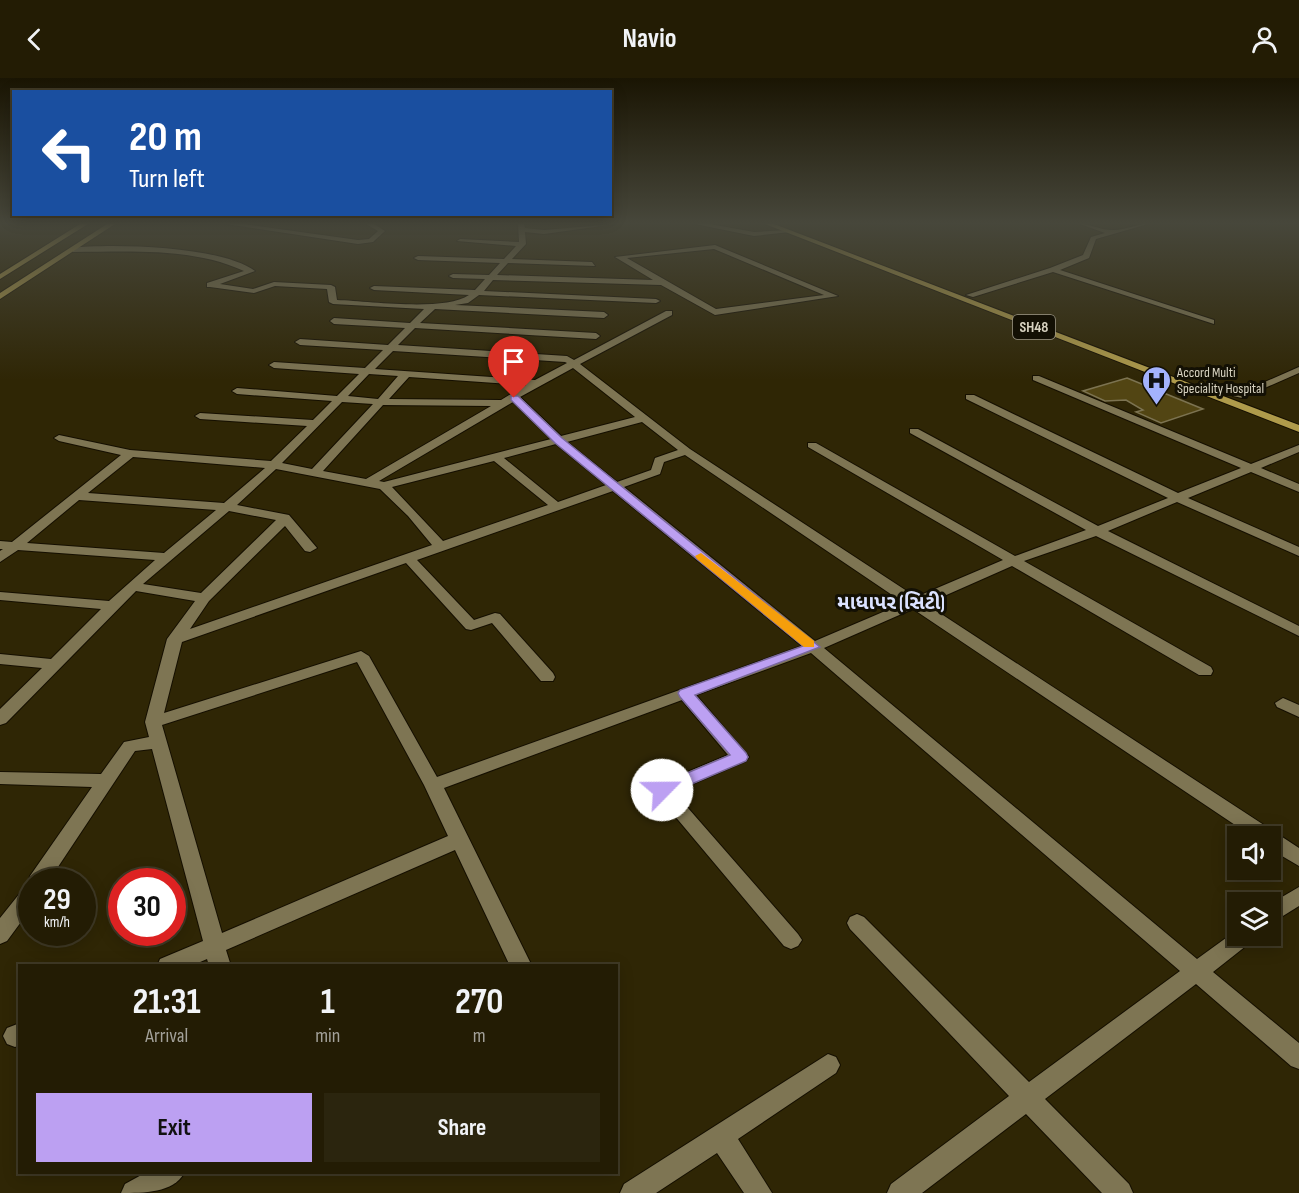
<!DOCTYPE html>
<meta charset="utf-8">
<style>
:root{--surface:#231c04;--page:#2b250e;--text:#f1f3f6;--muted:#a3a19a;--line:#403a26;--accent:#bca0f2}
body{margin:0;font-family:"Sofia Sans Condensed","Noto Sans Gujarati",sans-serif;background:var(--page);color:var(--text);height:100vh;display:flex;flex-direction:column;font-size:22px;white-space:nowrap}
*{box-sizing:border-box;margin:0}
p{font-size:20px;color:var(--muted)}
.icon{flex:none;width:33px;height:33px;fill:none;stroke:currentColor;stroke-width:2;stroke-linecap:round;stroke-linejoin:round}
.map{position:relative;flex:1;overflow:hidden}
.sheet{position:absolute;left:18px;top:886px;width:600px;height:210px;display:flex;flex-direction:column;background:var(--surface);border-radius:0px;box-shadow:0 3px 15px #0003,0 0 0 2px var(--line)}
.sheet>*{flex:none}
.top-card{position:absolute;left:12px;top:12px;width:600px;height:126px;border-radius:0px;box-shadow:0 3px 15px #0003,0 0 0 2px var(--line);background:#1a4fa0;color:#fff;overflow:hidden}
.fabs{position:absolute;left:1227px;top:748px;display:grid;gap:12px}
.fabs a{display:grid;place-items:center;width:54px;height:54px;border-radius:0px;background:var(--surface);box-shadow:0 3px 15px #0003,0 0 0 2px var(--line);font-size:30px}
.speed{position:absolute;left:18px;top:790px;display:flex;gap:12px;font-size:30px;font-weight:700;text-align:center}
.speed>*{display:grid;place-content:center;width:78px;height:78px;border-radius:50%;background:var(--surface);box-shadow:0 3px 15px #0003,0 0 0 2px var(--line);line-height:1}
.speed small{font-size:15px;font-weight:400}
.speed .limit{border:9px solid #d22;background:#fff;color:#111}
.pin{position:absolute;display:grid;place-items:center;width:51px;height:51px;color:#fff;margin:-62px -26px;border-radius:50% 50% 50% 0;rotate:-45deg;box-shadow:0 0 6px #0007}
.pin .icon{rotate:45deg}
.me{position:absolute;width:66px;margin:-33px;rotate:67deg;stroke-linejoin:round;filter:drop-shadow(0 0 4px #0008)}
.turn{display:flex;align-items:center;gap:21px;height:126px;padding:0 18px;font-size:27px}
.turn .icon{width:78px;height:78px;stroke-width:2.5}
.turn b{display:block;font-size:42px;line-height:51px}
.eta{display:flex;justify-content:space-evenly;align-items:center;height:102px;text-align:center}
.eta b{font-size:36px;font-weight:700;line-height:42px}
.action{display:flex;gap:12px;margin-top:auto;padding:12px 18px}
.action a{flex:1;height:69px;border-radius:0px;background:var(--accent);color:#111;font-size:24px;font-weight:700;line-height:69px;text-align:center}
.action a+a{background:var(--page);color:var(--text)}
header{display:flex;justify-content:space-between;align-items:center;height:78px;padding:0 18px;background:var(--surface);font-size:27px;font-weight:700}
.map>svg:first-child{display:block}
.building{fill:#524513;stroke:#7c7351;stroke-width:1.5}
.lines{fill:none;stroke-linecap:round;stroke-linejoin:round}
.minor-casing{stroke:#150f00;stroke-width:2}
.major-casing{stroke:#150f00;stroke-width:2}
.minor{fill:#7e7553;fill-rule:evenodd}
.major{fill:#af9b4b;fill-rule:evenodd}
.route{fill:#bca0f2;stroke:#7a689d;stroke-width:1.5}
.slow{fill:#f59e0b}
.labels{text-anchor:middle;stroke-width:6;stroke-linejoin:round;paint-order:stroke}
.far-poi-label{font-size:14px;fill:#d8d3c1;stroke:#131004;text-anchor:start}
.shield{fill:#131004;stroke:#9d9888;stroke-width:1.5}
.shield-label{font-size:15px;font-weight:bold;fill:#d8d3c1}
.quarter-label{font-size:20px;font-weight:bold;fill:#dbe2ff;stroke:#131004}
</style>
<header><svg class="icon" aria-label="back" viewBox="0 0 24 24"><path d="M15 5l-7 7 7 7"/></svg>Navio<svg class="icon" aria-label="person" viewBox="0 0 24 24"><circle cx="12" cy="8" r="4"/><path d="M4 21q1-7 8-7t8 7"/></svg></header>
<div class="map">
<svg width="1299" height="1115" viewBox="0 0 1299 1115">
<rect width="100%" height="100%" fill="#2f2605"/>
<path class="building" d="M 1127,300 L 1203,331 L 1161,345 L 1136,334 L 1143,332 L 1126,322 L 1105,323 L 1083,313 Z"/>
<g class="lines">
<defs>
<g id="minor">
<path d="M 226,146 L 244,146 L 358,162 L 369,161 L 378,153 L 366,146 L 374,146 L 385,153 L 373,164 L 358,166 Z"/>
<path d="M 518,146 L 524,146 L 525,150 L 544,152 L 616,146 L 544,156 L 525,154 L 526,166 L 512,181 L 592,184 L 595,188 L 508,185 L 497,197 L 653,202 L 615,179 L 715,167 L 838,218 L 715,237 L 661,207 L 493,202 L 484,213 L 656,221 L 660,223 L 656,225 L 479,217 L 468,225 L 455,227 L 604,234 L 608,237 L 604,240 L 435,231 L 420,245 L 596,255 L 600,258 L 596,261 L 415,250 L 398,267 L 567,278 L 574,282 L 666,233 L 672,233 L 672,237 L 580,286 L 690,371 L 916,519 L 1003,482 L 808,369 L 808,365 L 816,365 L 1015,478 L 1086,452 L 910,355 L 910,351 L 918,351 L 1098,448 L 1168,420 L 966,321 L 966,317 L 974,317 L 1178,415 L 1241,390 L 1033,302 L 1033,298 L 1039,298 L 1251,386 L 1299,367 L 1299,374 L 1261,390 L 1299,406 L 1299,414 L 1251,394 L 1188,420 L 1299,469 L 1299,478 L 1177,424 L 1108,453 L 1299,548 L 1299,558 L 1096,458 L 1024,483 L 1211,589 L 1213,593 L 1211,597 L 1199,597 L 1012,488 L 926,526 L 1299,770 L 1299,788 L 1270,771 L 1270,759 L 1253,759 L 913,531 L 824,570 L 1197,881 L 1237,852 L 1238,858 L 1255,858 L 1251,864 L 1213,894 L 1299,965 L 1299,991 L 1291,988 L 1196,906 L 1045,1021 L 1129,1106 L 1133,1115 L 1102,1115 L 1026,1036 L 922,1115 L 887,1115 L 891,1106 L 1009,1018 L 850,851 L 847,845 L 850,839 L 857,836 L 864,839 L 1029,1004 L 1180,893 L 811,575 L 696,617 L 749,679 L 746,683 L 674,714 L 798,856 L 802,862 L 798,868 L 791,871 L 784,868 L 653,712 L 656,707 L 728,677 L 682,622 L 444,710 L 532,888 L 510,888 L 455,772 L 226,872 L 231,888 L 209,888 L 207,881 L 191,888 L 157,888 L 160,881 L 203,863 L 152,671 L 135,673 L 48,804 L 32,804 L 32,829 L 7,863 L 0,866 L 0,840 L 28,805 L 30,798 L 92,709 L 0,706 L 0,694 L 101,696 L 124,664 L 149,659 L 145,644 L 167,561 L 195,523 L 136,513 L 6,645 L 0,647 L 0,631 L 42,590 L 0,586 L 0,576 L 51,581 L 101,531 L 0,522 L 0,514 L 109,523 L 155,482 L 18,472 L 0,484 L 0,473 L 3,471 L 0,471 L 0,463 L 12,464 L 121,377 L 59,363 L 54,360 L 59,357 L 130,372 L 271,383 L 307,348 L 200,341 L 195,338 L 200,335 L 313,342 L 332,323 L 237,316 L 232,313 L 237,310 L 337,318 L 359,296 L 274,290 L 269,287 L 274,284 L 365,290 L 383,272 L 300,267 L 295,264 L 300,261 L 388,267 L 405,250 L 334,246 L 330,243 L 334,240 L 410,245 L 424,231 L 333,226 L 329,224 L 327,211 L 275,208 L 254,215 L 210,209 L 207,209 L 207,205 L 244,193 C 192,169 129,174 73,174 L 70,170 C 112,165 222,168 255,193 L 220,206 L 253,211 L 274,204 L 331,207 L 335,209 L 337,222 C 369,223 444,234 469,217 L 374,212 L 370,210 L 374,208 L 475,212 L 485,201 L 453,200 L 449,198 L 453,196 L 489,197 L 500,185 L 418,182 L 414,180 L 418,178 L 504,181 L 516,168 L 457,163 L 460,161 L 519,164 ZM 714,171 L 824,217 L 716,231 L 627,180 ZM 393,273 L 565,284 L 567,285 L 535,302 L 375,291 ZM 573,290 L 635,339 L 561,358 L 520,319 ZM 369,296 L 398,298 L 378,321 L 348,318 ZM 409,299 L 526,307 L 501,322 L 389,321 ZM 342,324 L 373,326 L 312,391 L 282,385 ZM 513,324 L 551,361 L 384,404 L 379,403 ZM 383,327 L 491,328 L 366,401 L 323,393 ZM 642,344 L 678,372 L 655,380 L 651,392 L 617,404 L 567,364 ZM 556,366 L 606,407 L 558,424 L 504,380 ZM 685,377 L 904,525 L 815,563 L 624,409 L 660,396 L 664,384 ZM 133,379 L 265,390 L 224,425 L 88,415 ZM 494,383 L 548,427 L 443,463 L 392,409 ZM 276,391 L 380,411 L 408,438 L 432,467 L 190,551 L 209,523 L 285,448 L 305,473 L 310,474 L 317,470 L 289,437 L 237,427 ZM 613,413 L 802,568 L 437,699 L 369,578 L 361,573 L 164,635 L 182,564 L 406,485 L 466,551 L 471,552 L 492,545 L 541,603 L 553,603 L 555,599 L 553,595 L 500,536 L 495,535 L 474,542 L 417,482 ZM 79,422 L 216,432 L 164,475 L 27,465 ZM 229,433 L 276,442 L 201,515 L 143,506 ZM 357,584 L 424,707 L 448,758 L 222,855 L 162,647 Z"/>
<path d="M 695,146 L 710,146 L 754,154 L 787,152 L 790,154 L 754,158 Z"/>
<path d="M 1080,146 C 1091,146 1103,153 1114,152 C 1126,152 1136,146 1148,146 L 1096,161 L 1089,180 L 1060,192 L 1214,242 L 1214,246 L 1053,194 L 973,219 L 966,217 L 1050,190 L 1083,177 L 1091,159 L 1105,155 Z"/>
<path d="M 1299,289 L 1299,295 L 1242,320 L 1233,318 Z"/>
<path d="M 1283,620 L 1299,627 L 1299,639 L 1277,629 L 1275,625 Z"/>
<path d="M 1299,809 L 1299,828 L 1270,846 L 1270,826 Z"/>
<path d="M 20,945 L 20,967 L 15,969 L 7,966 L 3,958 L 7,950 Z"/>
<path d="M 828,976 L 836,979 L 840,987 L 836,995 L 738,1061 L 772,1115 L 744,1115 L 717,1075 L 656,1115 L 620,1115 L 624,1106 Z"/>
<path d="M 145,1095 L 184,1095 C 174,1115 143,1115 121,1115 L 125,1106 Z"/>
</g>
<g id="major">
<path d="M 80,146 L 88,146 L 0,201 L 0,196 Z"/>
<path d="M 107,146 L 115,146 L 0,221 L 0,215 Z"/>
<path d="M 765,146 L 774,146 L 1299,347 L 1299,354 Z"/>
</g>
</defs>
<use href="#minor" class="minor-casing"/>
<use href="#major" class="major-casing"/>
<use href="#minor" class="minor"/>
<use href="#major" class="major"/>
</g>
<linearGradient id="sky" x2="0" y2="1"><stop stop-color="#1a1503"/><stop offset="0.48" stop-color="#47473b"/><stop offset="1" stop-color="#47473b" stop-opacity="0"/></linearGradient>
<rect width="1299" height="302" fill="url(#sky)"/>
<path class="route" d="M 511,318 L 518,318 L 562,360 L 820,569 L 695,617 L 746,675 L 748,679 L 746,683 L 668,716 L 662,718 L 654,712 L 656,708 L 730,677 L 680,619 L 678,615 L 680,612 L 803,568 L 555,365 L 511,322 Z"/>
<path class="slow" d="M 701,475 L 814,563 L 814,569 L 804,569 L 697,481 L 695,478 Z"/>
<defs>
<symbol id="hospital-pin" viewBox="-11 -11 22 30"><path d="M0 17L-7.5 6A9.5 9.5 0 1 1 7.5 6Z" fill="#a3b2fd" stroke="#131004"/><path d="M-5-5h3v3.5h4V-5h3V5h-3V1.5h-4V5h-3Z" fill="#111"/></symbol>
</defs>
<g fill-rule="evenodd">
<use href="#hospital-pin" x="1140" y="286" width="33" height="45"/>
</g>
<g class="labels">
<g class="far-poi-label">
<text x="1177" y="299">Accord Multi<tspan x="1177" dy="16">Speciality Hospital</tspan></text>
</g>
<rect class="shield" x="1013" y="237" width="42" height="24" rx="4.5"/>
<g class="shield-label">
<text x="1034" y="254">SH48</text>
</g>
<g class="quarter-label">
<text x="891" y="531">માધાપર (સિટી)</text>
</g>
</g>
</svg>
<div class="fabs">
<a><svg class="icon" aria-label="sound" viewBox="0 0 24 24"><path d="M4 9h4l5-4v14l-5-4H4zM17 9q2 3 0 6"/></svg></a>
<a><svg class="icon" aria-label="layers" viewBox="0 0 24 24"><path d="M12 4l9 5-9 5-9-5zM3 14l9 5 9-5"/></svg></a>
</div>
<div class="speed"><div>29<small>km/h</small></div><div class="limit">30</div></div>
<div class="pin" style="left:514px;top:320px;background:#d93025"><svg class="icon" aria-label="arrive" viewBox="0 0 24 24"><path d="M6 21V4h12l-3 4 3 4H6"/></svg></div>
<svg class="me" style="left:662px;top:712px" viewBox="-20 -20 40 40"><circle r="19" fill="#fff"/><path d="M0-13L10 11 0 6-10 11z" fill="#bca0f2"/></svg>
<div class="top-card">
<div class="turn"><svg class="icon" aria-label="left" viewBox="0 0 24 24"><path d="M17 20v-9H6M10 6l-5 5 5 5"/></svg><div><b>20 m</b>Turn left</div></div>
</div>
<section class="sheet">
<div class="eta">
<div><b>21:31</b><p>Arrival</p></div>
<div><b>1</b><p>min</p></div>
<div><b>270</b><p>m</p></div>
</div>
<div class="action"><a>Exit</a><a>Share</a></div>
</section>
</div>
